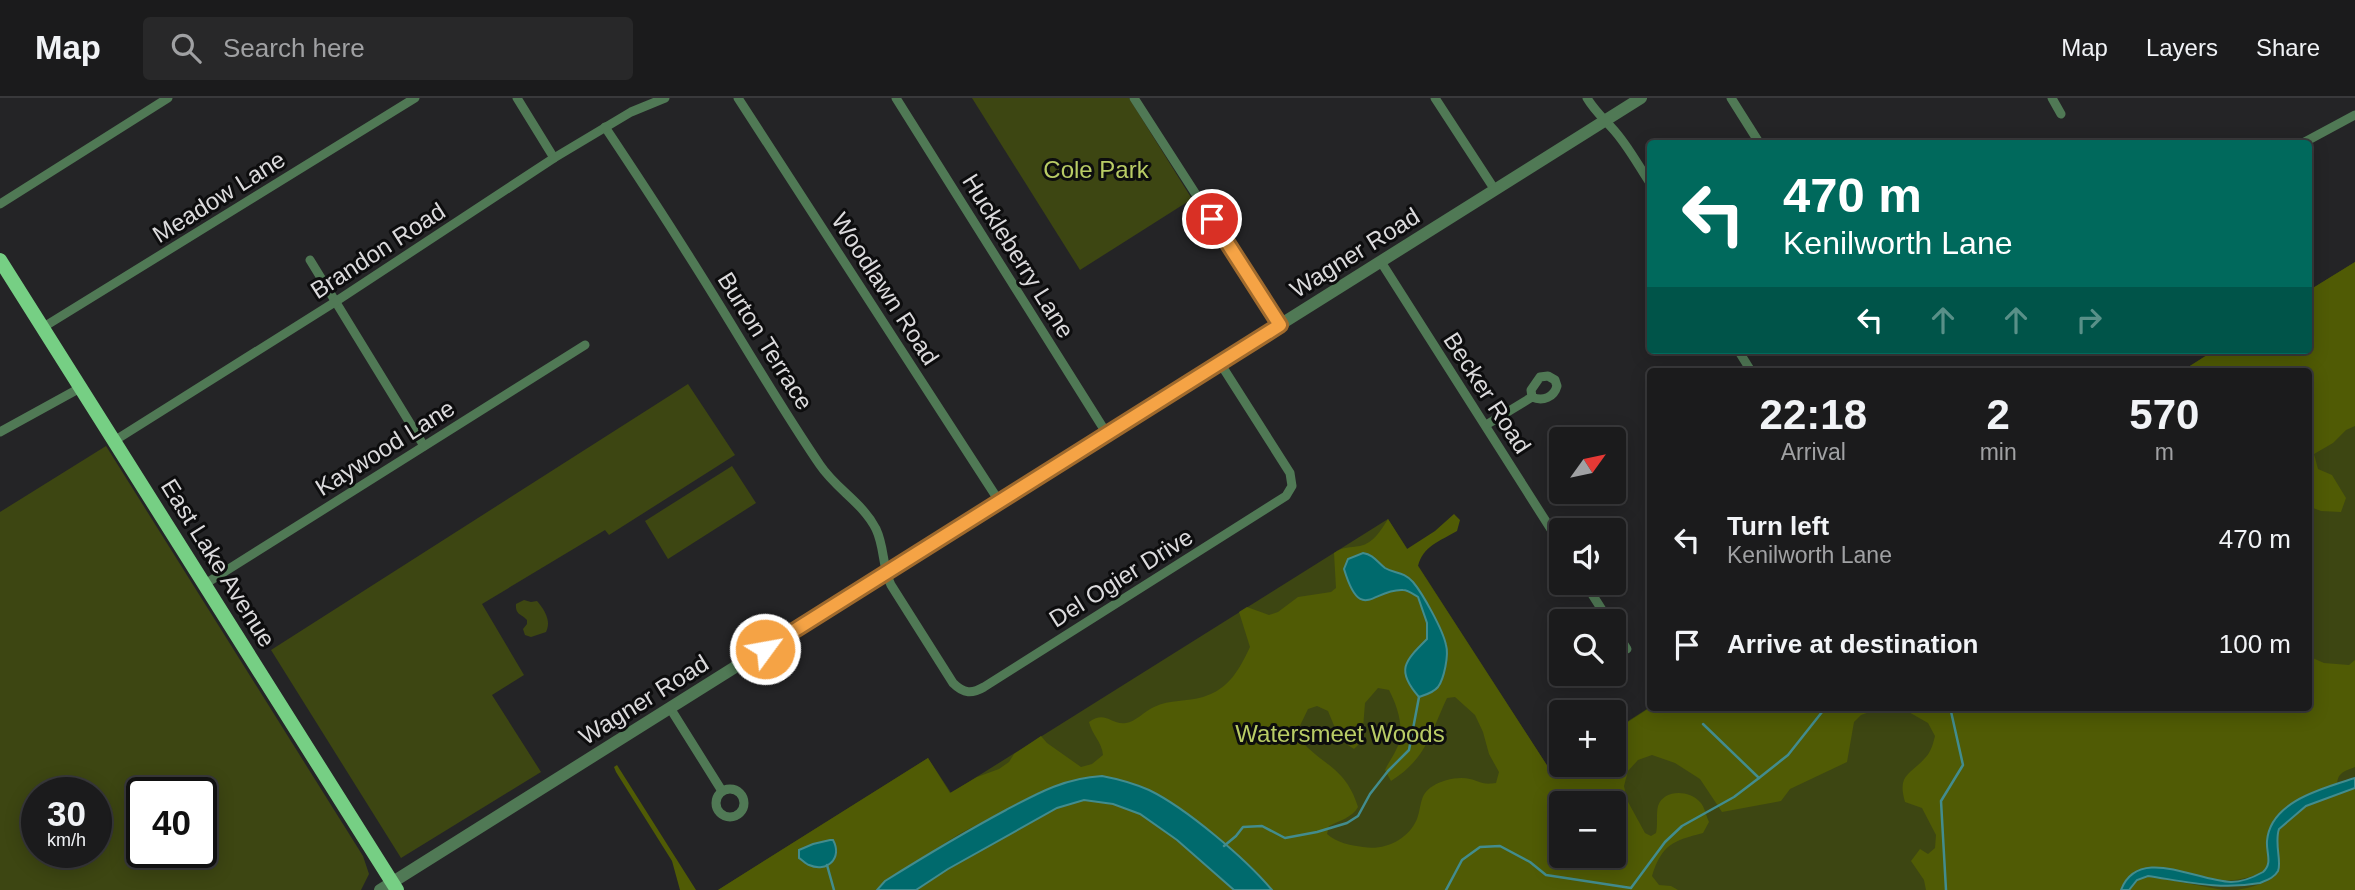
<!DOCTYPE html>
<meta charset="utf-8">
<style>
:root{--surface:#1b1b1c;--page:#282829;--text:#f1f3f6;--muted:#a0a1a3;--line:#39393b}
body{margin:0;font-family:Helvetica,sans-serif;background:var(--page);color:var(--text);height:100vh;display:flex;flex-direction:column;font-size:26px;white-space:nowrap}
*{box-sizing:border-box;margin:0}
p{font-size:23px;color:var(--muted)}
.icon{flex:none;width:38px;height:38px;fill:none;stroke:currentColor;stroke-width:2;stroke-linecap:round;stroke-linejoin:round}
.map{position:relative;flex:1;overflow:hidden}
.sheet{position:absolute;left:1647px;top:270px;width:665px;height:343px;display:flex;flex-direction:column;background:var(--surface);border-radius:7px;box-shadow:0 4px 18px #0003,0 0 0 2px var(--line)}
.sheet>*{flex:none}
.hud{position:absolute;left:1647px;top:42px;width:665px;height:214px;border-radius:7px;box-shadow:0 4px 18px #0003,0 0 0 2px var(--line);background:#00695c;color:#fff;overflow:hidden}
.needle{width:46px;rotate:57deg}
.buttons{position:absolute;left:1549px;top:329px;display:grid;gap:14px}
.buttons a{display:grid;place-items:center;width:77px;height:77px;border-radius:7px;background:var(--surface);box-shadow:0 4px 18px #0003,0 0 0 2px var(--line);font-size:35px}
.speed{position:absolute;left:21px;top:679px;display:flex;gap:14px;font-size:35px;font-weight:700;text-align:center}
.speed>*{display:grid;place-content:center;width:91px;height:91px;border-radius:50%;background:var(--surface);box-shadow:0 4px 18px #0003,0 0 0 2px var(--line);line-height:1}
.speed small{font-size:18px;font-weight:400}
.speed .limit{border:4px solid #111;border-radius:10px;background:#fff;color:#111}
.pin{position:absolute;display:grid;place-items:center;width:60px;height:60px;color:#fff;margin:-30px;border:4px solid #fff;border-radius:50%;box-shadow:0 2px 7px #0007}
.me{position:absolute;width:77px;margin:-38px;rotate:58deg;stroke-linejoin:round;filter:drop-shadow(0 0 5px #0008)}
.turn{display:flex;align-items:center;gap:24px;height:147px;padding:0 21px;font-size:32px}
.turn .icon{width:91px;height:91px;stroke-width:2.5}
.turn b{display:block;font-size:49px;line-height:60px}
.lanes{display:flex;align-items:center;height:66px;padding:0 21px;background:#0003;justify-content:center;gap:35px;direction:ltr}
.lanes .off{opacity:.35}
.eta{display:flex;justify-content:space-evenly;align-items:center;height:119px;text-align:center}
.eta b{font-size:42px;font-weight:700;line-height:49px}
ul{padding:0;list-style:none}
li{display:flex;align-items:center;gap:21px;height:105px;padding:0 21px}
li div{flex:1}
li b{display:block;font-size:26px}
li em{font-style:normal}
header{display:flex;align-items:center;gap:42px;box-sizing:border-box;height:98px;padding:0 35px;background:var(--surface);border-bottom:2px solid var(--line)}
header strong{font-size:33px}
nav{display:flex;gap:38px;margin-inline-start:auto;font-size:24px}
.search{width:490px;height:63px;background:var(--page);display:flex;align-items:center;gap:18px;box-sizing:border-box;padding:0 24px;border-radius:7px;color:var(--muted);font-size:26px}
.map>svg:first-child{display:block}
.green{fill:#3d4612;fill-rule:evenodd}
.forest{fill:#505b05;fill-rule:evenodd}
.water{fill:#006a6d;stroke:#428c8e;stroke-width:2}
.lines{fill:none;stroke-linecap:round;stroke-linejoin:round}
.stream{stroke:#428c8e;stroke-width:2.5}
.minor{stroke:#507955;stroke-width:9}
.tertiary{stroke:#507955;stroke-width:12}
.primary{stroke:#76cf84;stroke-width:14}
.route-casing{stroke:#9f6a2d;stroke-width:18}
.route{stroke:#f5a345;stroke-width:12}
.labels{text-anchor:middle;stroke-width:6;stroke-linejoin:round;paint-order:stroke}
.park-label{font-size:24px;fill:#b9cc65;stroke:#0d0d0e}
.street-label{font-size:24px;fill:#dbdadc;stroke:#0d0d0e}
</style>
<header>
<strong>Map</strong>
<div class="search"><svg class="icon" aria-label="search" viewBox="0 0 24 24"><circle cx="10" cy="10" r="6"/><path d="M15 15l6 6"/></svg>Search here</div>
<nav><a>Map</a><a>Layers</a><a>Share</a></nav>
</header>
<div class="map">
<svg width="2355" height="792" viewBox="0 0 2355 792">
<rect width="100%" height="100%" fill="#242426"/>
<g class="green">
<path d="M 972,0 L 1129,0 L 1192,101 L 1080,172 Z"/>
<path d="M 2355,164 L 2355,792 L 718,792 L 928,660 L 951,695 L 1388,421 L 1550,672 L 1561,666 L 1614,667 L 1614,632 L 1650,609 L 2308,609 L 2308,273 L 2182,273 L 2215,252 L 2308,252 L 2308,193 ZM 1561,705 L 1614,705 L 1614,758 L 1561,758 Z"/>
<path d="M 688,286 L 735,357 L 609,437 L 605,432 L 482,506 L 524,577 L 492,597 L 541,674 L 401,760 L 271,552 Z"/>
<path d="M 106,348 L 363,758 L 369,776 L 361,792 L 0,792 L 0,414 ZM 37,695 L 96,695 L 96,754 L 37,754 ZM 142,695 L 201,695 L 201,754 L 142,754 Z"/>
<path d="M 732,368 L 756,405 L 668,461 L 645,423 Z"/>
<path d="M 524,502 L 531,504 L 537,503 C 544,511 552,523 546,534 L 531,539 L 525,537 L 523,531 L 527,526 L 527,522 C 522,516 515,517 516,506 Z"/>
</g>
<g class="forest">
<path d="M 2355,164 L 2355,328 L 2346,332 L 2333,345 L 2314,356 L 2318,371 L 2332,377 L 2346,400 L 2341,414 L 2321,413 L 2308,408 L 2308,273 L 2182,273 L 2215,252 L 2308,252 L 2308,193 Z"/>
<path d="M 1454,416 L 1460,422 L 1457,433 C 1440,443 1423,448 1418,468 L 1550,672 L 1561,666 L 1614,667 L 1614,633 L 1651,609 L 1884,609 L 1861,617 L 1854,624 L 1847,664 L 1790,691 L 1781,703 L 1722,714 L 1700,681 L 1675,665 L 1652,657 L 1638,662 L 1628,673 L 1624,688 L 1627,702 L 1645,735 L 1651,738 L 1656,735 C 1658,726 1656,716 1658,708 C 1664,691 1689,692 1700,704 C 1705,709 1706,718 1709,724 L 1703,735 C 1673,743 1662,746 1652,778 L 1659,787 L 1671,788 L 1678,792 L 1272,792 L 1224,746 L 1181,713 L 1151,694 L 1128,684 L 1025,702 L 961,735 L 885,783 L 877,792 L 718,792 L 928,660 L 950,695 L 977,679 L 999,671 L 1009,664 L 1014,656 L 1041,638 L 1047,645 L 1081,669 L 1092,666 L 1103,657 C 1102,644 1092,637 1089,624 C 1106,612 1110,627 1126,625 C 1135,624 1145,613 1154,609 C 1170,601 1187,604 1203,599 C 1229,591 1239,572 1250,549 L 1239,514 L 1247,509 L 1269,517 L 1278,514 L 1298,499 L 1331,494 L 1336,490 L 1334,455 C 1344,448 1349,450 1360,448 C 1374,445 1381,432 1388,421 L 1407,451 L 1435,433 ZM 1378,590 L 1389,592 C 1398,609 1406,634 1396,652 C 1393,659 1388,665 1385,672 L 1391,683 C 1427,660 1430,636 1447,600 L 1455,599 L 1475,617 L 1483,634 L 1489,656 L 1499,674 L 1496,685 C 1482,687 1482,684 1470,681 C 1459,678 1442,682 1433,688 C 1419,696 1422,708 1417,721 C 1408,742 1384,753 1363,749 C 1350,747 1337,745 1327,736 L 1329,728 C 1339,723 1353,719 1358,709 C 1345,666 1318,667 1296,636 L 1308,611 L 1317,608 L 1328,613 L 1340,642 L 1354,651 L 1362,643 L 1365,605 ZM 1561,705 L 1614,705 L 1614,758 L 1561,758 Z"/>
<path d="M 2308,558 L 2324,565 L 2349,567 L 2355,562 L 2355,669 C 2345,673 2338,674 2337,686 L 2282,713 L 2269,766 L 2263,774 C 2222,792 2198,777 2157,769 L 2122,788 L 2121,792 L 1926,792 L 1924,782 L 1911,763 L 1920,751 L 1928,756 L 1935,750 L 1936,737 L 1922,710 L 1905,704 C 1897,676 1910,677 1925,660 C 1931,654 1933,646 1935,638 L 1928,625 L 1900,609 L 2308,609 Z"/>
<path d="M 617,667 L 696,792 L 680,792 L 672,763 L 616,674 L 614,669 Z"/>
<path d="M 2355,690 L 2355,792 L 2237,792 C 2248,790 2271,785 2277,775 C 2281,768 2278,760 2277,753 C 2276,746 2275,738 2279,732 C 2292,706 2330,699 2355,690 Z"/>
<path d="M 1084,702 C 1103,705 1124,707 1141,717 C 1175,736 1205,766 1234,792 L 916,792 L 948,771 L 1057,710 Z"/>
<path d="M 2148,778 L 2223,792 L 2129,792 L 2137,782 Z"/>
</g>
<g class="water">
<path d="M 1363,455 C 1374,457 1376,463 1385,470 C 1395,476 1403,473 1413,484 C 1423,496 1443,532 1446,547 C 1449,557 1444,581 1438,589 C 1433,595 1425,597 1419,599 C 1395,572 1405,563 1427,541 L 1427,525 L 1418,499 C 1413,496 1408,492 1403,492 C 1373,490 1361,527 1344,471 L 1348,461 Z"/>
<path d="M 1102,678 C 1118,681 1133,685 1149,692 C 1186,710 1245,760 1272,792 L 1234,792 L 1177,742 L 1140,716 L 1113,706 L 1084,702 L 1057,710 L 948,771 L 916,792 L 877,792 L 885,783 C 925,758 965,734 1006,712 C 1038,695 1065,680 1102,678 Z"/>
<path d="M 2355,680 L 2355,690 L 2306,708 L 2279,731 C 2274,745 2282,764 2278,773 C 2274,780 2267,782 2260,785 C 2220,792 2188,784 2148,778 L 2137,782 L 2129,792 L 2121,792 C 2138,747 2196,783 2231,784 C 2242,784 2254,779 2263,774 C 2273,765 2266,755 2267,743 C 2270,703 2324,690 2355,680 Z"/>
<path d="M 830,742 L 833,742 C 843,760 827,775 809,767 C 807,767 801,761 799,760 L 799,752 L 813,746 Z"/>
</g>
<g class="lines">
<g class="stream">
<path d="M 1759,680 L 1788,657 L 1826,609"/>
<path d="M 1224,748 L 1236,738 L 1243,729 L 1262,728 L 1285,740 L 1317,734 L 1347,725 L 1358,718 L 1370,696 L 1388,673 L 1409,652 L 1419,599"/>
<path d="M 827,767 L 834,792"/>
<path d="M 1446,792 L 1462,762 L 1480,749 L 1500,748 L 1530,764 L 1546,777 L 1631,790 L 1665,744 L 1682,728 L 1734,699 L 1759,680 L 1703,626"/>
<path d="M 1946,792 L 1941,703 L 1963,667 L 1950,609"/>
</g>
<g class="minor">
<path d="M 517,0 L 554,60"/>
<path d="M 738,0 L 999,403"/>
<path d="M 896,0 L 1107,336"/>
<path d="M 1134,0 L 1280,227"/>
<path d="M 1435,0 L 1495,92"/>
<path d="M 1587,0 C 1594,12 1603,20 1612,30 C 1627,46 1638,67 1650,85"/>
<path d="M 1731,0 L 1760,46"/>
<path d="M 2052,0 L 2061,16"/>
<path d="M 605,29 C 633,71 660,112 687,155 C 732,225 773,298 820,367 C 836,391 863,405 876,431 C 885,450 882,469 891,487 L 953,585 C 964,596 972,596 984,589 L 1286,398 L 1292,388 L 1290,375 L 1220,265"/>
<path d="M 2301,46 L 2355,17"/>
<path d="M 0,106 L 168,0"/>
<path d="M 310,162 L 424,348"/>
<path d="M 1381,164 L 1561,447"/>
<path d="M 42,230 L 415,0"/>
<path d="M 1738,252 L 1751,273"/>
<path d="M 1486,327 L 1532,299 C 1543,304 1554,299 1557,288 L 1555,282 L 1548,278 L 1540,279 L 1531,292 L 1532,299"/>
<path d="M 0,334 L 80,290"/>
<path d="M 114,343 L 335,204 L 554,60 L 631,14 L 665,0"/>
<path d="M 1585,485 L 1609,523"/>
<path d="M 205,486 L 585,247"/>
<path d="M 1614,530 L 1627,551"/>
<path d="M 670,610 L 722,693"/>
<circle cx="730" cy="705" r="14"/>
</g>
<path class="tertiary" d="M 380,792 L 1641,0"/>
<path class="primary" d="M 0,162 L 397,792"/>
</g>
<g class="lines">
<defs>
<path id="route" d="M 765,551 L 1280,227 L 1212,121"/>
</defs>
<use href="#route" class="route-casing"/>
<use href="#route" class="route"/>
</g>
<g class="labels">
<g class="park-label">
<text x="1096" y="80">Cole Park</text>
<text x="1340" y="644">Watersmeet Woods</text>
</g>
<g class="street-label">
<text transform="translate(219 99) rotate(-32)" y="8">Meadow Lane</text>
<text transform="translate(378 153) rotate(-33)" y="8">Brandon Road</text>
<text transform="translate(1355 155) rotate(-32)" y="8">Wagner Road</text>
<text transform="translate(1018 158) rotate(58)" y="8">Huckleberry Lane</text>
<text transform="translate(885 191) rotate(57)" y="8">Woodlawn Road</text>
<text transform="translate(765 243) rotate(58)" y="8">Burton Terrace</text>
<text transform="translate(1487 295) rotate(57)" y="8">Becker Road</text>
<text transform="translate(385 350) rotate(-32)" y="8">Kaywood Lane</text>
<text transform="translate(218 465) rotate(58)" y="8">East Lake Avenue</text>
<text transform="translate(1121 480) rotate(-32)" y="8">Del Ogier Drive</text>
<text transform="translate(644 602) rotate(-32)" y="8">Wagner Road</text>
</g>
</g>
</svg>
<div class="buttons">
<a><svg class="needle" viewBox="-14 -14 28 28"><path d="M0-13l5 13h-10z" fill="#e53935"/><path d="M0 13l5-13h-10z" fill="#a0a1a3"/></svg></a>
<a><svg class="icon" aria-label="sound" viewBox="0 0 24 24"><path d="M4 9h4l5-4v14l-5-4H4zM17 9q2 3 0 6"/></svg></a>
<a><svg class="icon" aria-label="search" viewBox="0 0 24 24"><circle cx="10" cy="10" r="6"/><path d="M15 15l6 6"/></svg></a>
<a>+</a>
<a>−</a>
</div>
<div class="speed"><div>30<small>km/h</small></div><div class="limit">40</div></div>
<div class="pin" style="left:1212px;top:121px;background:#d93025"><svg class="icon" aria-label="arrive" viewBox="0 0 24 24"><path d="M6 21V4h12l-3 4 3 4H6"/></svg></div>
<svg class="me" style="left:765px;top:551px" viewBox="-20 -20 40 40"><circle r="17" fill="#f5a345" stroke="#fff" stroke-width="3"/><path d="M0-11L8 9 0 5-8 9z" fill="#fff"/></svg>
<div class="hud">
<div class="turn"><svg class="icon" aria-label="left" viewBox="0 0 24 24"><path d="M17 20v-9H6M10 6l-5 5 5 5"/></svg><div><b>470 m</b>Kenilworth Lane</div></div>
<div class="lanes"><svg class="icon" aria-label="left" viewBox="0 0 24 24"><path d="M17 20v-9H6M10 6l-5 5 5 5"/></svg><svg class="icon off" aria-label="ahead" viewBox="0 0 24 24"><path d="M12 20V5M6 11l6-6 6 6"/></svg><svg class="icon off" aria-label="ahead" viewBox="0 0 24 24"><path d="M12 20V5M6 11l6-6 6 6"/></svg><svg class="icon off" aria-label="right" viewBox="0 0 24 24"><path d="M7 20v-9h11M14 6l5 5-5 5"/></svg></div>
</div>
<section class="sheet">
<div class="eta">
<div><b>22:18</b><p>Arrival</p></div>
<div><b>2</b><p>min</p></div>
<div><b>570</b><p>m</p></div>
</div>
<ul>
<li><svg class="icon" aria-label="left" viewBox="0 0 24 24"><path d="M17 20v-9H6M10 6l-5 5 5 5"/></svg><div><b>Turn left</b><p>Kenilworth Lane</p></div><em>470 m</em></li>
<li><svg class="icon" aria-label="arrive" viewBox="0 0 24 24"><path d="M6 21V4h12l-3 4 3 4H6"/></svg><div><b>Arrive at destination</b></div><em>100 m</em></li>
</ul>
</section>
</div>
